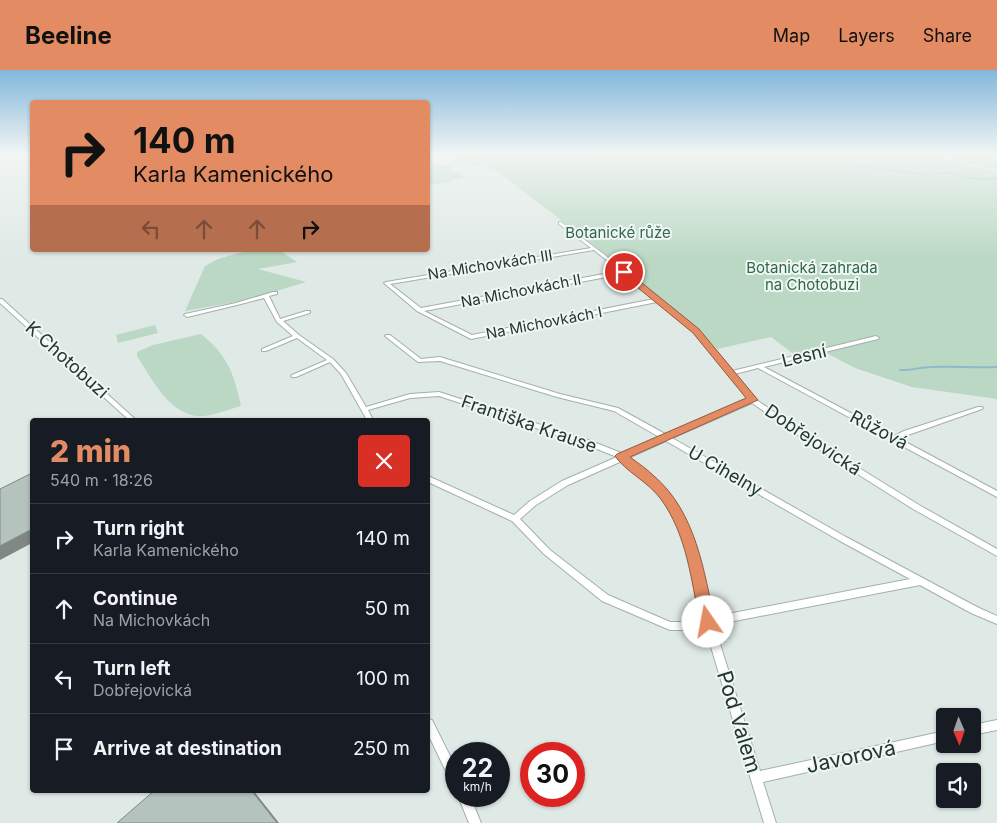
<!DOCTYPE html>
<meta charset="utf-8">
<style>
:root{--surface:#171b24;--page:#242831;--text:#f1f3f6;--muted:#9ea1a6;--line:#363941;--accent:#e38b62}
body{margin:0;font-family:Inter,sans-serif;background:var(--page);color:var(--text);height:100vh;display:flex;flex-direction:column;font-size:19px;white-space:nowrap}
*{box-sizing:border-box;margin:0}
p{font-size:16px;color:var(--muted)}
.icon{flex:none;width:28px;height:28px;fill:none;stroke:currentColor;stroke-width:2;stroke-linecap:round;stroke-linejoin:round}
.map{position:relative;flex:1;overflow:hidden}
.drawer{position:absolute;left:30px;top:348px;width:400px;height:375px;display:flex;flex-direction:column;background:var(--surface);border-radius:5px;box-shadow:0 1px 4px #0004}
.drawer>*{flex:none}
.hud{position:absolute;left:30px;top:30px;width:400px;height:152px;border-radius:5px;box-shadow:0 1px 4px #0004;background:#e38b62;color:#111;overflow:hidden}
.needle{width:32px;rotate:178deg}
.controls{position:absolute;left:936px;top:638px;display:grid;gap:10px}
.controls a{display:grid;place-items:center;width:45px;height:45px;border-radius:5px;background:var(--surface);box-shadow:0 1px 4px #0004;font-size:25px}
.speed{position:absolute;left:445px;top:672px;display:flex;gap:10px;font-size:25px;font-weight:700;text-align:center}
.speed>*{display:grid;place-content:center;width:65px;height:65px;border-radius:50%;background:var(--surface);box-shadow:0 1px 4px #0004;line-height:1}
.speed small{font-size:12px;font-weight:400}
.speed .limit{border:8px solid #d22;background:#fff;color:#111}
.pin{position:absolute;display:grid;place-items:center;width:42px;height:42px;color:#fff;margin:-21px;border:2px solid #fff;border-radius:50%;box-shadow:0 1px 5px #0007}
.me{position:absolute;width:55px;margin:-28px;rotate:348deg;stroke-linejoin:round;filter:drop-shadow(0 0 4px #0008)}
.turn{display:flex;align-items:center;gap:18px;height:105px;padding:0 20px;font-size:22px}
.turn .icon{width:65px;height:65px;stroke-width:2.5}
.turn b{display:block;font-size:35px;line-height:42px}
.lanes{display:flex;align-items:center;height:48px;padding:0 20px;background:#0003;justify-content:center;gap:25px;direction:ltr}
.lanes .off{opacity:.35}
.round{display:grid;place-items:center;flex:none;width:52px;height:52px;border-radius:5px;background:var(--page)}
.head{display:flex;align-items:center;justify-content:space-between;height:85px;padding:0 20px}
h1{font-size:30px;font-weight:800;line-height:38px;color:var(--accent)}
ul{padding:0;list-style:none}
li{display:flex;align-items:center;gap:15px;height:70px;padding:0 20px;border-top:1px solid var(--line)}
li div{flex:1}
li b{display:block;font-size:19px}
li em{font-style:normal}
header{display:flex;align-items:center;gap:30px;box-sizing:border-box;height:70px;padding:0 25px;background:var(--accent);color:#111}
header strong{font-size:24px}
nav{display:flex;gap:28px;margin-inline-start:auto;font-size:18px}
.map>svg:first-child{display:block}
.green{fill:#bad8c4}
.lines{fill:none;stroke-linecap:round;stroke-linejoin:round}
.stream-far1{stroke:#8cbbc9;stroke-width:1}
.stream{stroke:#8cbbc9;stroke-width:2}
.minor-casing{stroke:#a3b0ac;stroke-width:2}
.minor{fill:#fff;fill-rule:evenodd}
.shaded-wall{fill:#7f8885}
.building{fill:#b5c3be;stroke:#7f8885}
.route{fill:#e38b62;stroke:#945a40}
.labels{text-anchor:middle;stroke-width:4;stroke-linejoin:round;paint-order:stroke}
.far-park-label{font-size:15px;fill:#30694a;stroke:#eff6f3}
.far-street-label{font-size:15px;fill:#223733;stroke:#eff6f3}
.street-label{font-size:18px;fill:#223733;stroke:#eff6f3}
.near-street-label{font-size:21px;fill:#223733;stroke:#eff6f3}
</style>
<header>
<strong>Beeline</strong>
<nav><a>Map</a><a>Layers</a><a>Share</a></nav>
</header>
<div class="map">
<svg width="997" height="753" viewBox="0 0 997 753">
<rect width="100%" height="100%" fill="#dfe9e5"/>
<g class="green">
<path d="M 467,84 L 933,84 L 969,96 L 997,101 L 997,329 L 912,317 L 855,298 L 819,279 L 795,285 L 771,267 L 717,279 L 698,259 L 621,196 L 497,101 L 481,96 L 450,93 Z"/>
<path d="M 939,84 L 997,84 L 997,99 L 968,93 Z"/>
<path d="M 428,93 L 453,97 L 450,102 L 460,103 L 464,108 L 451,110 L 453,112 L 428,115 Z"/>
<path d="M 250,180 L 279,180 L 297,192 L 258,199 L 306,212 L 247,230 L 185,241 L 205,196 L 218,189 Z"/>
<path d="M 155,255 L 158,263 L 118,273 L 116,265 Z"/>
<path d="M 201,264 C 227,285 234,303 241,336 C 229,339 216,345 203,346 C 171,348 152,309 137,286 L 137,282 L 153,275 Z"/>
</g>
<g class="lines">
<g class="stream-far1">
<path d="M 477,84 L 480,87 L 486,88 L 544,88 L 559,86 L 581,89 L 580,87 L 602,87 L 616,84"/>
<path d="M 767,84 L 926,105 C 933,104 943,102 950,103 C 970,108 975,111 997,108"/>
</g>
<path class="stream" d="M 900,300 C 910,301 920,297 931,297 C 953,296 975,298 997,297"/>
<defs>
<g id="minor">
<path d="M 559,152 L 561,152 L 626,201 L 698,260 L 732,301 L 876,266 L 879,268 L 878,269 L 764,297 L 894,366 L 904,361 L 978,337 L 982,337 L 983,338 L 982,339 L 908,365 L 900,369 L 997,421 L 997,427 L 758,298 L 735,304 L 755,329 L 822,375 L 919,435 L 997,479 L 997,486 L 913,439 L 818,379 L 752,333 L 672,368 L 846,467 L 977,537 L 997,546 L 997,554 L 971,543 L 920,515 L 714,555 L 760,701 L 945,661 L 945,671 L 763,712 L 776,753 L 764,753 L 705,557 L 688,560 L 670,560 L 602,531 L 544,484 L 512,451 L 428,412 L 428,406 L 514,445 L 530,431 L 562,411 L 617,387 L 587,375 L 439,326 L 410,328 L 368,340 L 373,350 L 367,350 L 341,304 L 330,292 L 296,307 L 292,307 L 291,306 L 292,305 L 327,290 L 297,268 L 266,281 L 262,281 L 262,279 L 293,266 L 277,252 L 264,228 L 237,235 L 187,247 L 184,245 L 185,244 L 236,233 L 273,222 L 277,222 L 277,224 L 269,226 L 280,249 L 306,241 L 310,241 L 310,243 L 283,251 L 299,265 L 333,289 L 346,303 L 366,337 L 410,324 L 439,322 L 591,371 L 624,384 L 661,368 L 614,341 L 557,327 L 440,291 L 418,292 L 385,266 L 386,265 L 390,265 L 421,289 L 440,287 L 560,324 L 618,338 L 667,365 L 749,329 L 694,262 L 657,232 L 471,269 L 417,241 L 384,213 L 386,212 L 591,178 L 559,154 ZM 594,180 L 620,201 L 421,238 L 390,214 ZM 623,204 L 654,229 L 472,265 L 424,241 ZM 666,371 L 840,471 L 910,509 L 712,547 L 697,481 L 689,461 L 668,423 L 654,407 L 628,388 ZM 622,391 L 648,411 L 662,427 L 682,463 L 689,481 L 703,549 L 688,552 L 670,552 L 608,525 L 550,480 L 520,449 L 536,435 L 568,415 Z"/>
<path d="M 0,229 L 2,229 L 136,350 L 129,350 L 0,233 Z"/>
<path d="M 428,649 L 432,650 L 456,698 L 456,716 L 452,714 L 428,664 Z"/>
<path d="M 997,650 L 997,660 L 972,665 L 972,655 Z"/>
<path d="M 458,726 L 470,726 L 481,753 L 469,753 Z"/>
</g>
</defs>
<use href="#minor" class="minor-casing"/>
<use href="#minor" class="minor"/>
</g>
<g class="shaded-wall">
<path d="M 32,459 L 32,473 L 0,490 L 0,476 Z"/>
<path d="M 251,720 L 253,720 L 279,753 L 277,753 Z"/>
</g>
<g class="building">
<path d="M 30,404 L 32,407 L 32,459 L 0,476 L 0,419 Z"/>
<path d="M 155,720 L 251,720 L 277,753 L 117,753 Z"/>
</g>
<linearGradient id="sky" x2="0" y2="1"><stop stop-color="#83b7dc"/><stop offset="0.44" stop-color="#f1f5f3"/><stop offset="1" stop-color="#f1f5f3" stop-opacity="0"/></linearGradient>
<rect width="997" height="190" fill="url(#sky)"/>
<path class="route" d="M 621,200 L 626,200 L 699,259 L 758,330 L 630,387 C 638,393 647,399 654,406 C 696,442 704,501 715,552 L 713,557 L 708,559 L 702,557 L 700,552 C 691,510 687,464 660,428 C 648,412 625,401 615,386 L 617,384 L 746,328 L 693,263 L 621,204 Z"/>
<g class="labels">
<g class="far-park-label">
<text x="618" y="168">Botanické růže</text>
<text x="812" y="203">Botanická zahrada<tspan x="812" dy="17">na Chotobuzi</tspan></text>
</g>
<g class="far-street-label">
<text transform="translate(490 195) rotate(-9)" y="5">Na Michovkách Ⅲ</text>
<text transform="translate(521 221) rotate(-11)" y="5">Na Michovkách Ⅱ</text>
<text transform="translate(544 253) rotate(-11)" y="5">Na Michovkách Ⅰ</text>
</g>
<g class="street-label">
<text transform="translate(804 286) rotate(-14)" y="6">Lesní</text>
<text transform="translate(67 290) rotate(42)" y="6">K Chotobuzi</text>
<text transform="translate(529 354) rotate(19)" y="6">Františka Krause</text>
<text transform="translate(879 360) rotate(28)" y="6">Růžová</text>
<text transform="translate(813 370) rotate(34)" y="6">Dobřejovická</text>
<text transform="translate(725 401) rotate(30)" y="6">U Cihelny</text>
</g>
<g class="near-street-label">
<text transform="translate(739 652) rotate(73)" y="7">Pod Valem</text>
<text transform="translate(851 687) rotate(-12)" y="7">Javorová</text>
</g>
</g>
</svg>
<div class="controls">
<a><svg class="needle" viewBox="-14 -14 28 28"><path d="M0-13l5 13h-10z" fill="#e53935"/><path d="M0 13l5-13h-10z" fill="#9ea1a6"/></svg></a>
<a><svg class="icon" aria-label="sound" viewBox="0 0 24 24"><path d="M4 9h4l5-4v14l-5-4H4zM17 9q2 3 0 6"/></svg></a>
</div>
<div class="speed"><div>22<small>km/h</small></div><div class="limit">30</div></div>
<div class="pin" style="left:624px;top:202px;background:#d93025"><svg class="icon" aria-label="arrive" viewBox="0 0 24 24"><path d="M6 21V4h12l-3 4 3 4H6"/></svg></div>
<svg class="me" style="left:708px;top:552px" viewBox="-20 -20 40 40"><circle r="19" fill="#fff"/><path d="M0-13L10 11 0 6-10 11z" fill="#e38b62"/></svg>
<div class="hud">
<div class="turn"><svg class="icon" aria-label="right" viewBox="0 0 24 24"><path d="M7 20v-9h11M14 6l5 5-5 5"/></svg><div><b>140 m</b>Karla Kamenického</div></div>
<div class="lanes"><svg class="icon off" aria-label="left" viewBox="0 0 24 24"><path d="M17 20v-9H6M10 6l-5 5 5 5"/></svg><svg class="icon off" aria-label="ahead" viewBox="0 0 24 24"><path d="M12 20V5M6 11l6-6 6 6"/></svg><svg class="icon off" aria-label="ahead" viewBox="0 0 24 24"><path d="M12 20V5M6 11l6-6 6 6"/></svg><svg class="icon" aria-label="right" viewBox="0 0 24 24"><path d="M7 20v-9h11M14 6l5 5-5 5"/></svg></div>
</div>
<section class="drawer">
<div class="head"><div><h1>2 min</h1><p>540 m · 18:26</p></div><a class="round" style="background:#d93025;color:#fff"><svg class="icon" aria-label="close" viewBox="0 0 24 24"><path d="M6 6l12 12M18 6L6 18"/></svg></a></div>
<ul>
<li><svg class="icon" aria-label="right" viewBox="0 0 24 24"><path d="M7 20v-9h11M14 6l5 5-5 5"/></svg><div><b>Turn right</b><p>Karla Kamenického</p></div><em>140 m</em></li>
<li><svg class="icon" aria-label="ahead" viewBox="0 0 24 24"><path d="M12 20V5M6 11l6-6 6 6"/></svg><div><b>Continue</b><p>Na Michovkách</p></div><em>50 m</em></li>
<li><svg class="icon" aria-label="left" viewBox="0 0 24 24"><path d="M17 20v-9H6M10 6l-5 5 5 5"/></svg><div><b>Turn left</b><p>Dobřejovická</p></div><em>100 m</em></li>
<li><svg class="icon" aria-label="arrive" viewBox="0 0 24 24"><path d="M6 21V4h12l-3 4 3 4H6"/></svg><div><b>Arrive at destination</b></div><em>250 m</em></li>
</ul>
</section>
</div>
